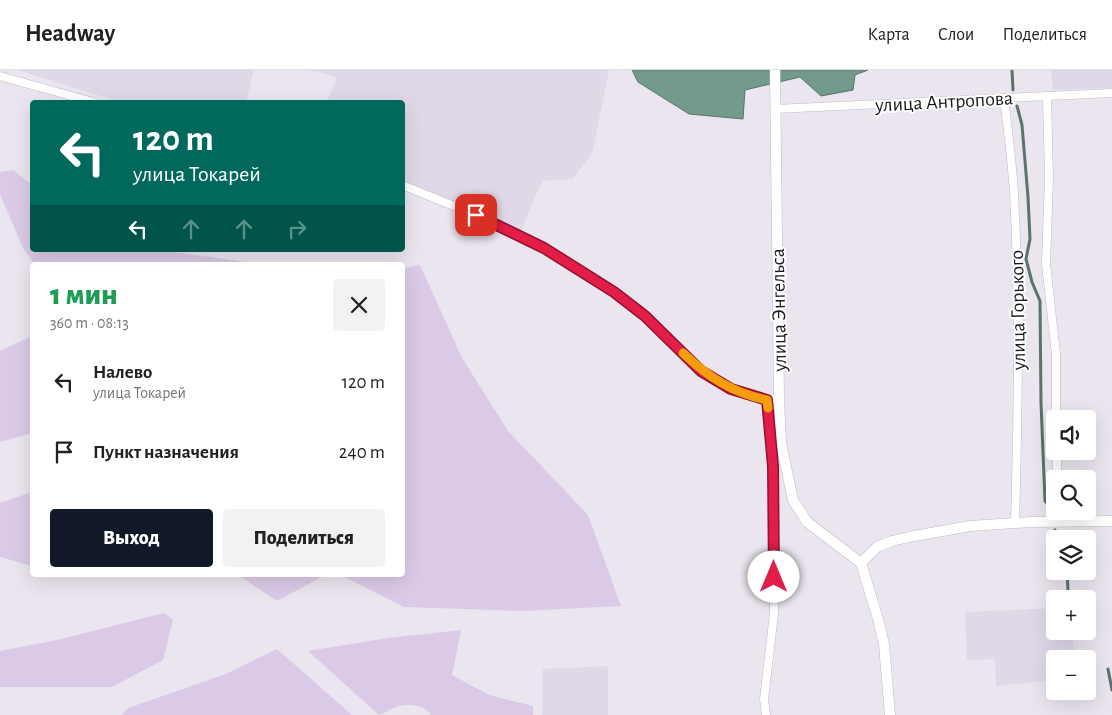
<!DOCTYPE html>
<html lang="ru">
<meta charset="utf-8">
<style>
:root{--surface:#fff;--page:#f2f2f2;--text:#202124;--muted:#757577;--line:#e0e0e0;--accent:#111827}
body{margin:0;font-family:"Alegreya Sans",sans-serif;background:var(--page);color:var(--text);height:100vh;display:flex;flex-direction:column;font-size:19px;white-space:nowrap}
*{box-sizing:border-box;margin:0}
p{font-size:16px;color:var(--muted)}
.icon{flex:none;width:28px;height:28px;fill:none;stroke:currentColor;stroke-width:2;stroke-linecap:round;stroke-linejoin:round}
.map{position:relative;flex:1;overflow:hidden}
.panel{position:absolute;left:30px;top:192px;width:375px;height:315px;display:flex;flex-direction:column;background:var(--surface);border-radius:5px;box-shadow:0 5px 20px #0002}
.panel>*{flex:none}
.hud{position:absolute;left:30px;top:30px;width:375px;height:152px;border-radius:5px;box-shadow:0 5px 20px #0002;background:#00695c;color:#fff;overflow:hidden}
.buttons{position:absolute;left:1046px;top:340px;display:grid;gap:10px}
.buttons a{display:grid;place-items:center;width:50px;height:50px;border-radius:5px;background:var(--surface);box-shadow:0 5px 20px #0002;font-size:25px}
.pin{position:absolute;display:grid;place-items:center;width:42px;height:42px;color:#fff;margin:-21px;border-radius:10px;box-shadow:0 2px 8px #0006}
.me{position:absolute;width:55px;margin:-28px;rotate:0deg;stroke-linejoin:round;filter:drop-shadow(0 0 4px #0008)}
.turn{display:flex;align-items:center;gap:18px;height:105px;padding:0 20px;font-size:22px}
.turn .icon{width:65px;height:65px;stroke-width:2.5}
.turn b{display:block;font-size:35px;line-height:42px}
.lanes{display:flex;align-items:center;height:48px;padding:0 20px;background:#0003;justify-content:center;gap:25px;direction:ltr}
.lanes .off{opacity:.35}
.round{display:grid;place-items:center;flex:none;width:52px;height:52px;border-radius:5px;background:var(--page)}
.summary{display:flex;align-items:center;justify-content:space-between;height:85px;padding:0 20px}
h1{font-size:30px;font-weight:800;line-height:38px;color:#1e9e55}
.action{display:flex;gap:10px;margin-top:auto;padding:10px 20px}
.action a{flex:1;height:58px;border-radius:5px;background:var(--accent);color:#fff;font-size:20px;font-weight:800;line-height:58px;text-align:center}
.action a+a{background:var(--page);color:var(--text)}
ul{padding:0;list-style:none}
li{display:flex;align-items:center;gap:15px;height:70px;padding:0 20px}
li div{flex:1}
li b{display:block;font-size:19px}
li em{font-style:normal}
header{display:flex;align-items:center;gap:30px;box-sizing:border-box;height:70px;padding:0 25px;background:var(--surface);border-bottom:1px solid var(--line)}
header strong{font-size:24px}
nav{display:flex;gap:28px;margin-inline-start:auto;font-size:18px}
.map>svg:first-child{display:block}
.built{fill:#e0d8e7}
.green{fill:#dbcae7}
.water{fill:#739b8d;stroke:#58746b}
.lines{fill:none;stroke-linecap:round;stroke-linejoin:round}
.stream{stroke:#58746b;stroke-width:3}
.minor-casing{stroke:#c0bbc4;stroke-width:9}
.tertiary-casing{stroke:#c0bbc4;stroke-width:11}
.minor{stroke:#fff;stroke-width:8}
.tertiary{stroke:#fff;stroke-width:10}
.route-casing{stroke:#92132f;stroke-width:12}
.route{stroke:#e11d48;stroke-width:9}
.slow{stroke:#f59e0b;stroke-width:9}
.labels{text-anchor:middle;stroke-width:4;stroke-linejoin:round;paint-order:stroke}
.street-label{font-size:20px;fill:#19181b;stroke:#fff}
</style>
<header>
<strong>Headway</strong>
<nav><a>Карта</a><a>Слои</a><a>Поделиться</a></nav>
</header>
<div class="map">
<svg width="1112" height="645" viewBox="0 0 1112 645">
<rect width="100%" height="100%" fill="#eae5ee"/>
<g class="built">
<path d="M 18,0 L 254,0 L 246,32 L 120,32 Z"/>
<path d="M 308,0 L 609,0 L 592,84 L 572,109 L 542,111 L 521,161 L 403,115 L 402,32 L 327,32 L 337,7 Z"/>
<path d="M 1051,0 L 1112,0 L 1112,18 L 1053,20 Z"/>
<path d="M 1055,538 L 1055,561 L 1072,561 L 1075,589 L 1055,589 L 1055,610 L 996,616 L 995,589 L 967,590 L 965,542 Z"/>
<path d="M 608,596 L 608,645 L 542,645 L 543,599 Z"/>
</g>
<g class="green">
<path d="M 13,100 L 32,115 L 32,180 L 159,180 L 268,195 L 35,195 L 23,178 L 0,124 L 0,102 Z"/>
<path d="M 420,195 L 462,288 L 508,361 L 588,445 L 621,536 L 521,541 L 404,537 L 341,505 L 402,505 L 403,198 Z"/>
<path d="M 32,266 L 32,363 L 0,372 L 0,281 Z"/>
<path d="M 32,422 L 32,496 L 0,487 L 0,433 Z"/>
<path d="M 238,505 L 325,505 L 277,531 Z"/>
<path d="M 164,543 L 173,550 L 163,590 L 112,617 L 0,617 L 0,581 L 57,570 Z"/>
<path d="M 461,560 L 452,605 L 489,625 L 533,636 L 533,645 L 431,645 C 425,634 405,632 394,638 C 388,640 385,644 379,645 L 308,581 L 388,568 Z"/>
<path d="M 277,579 L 352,645 L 122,645 L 128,638 L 226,604 Z"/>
</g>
<path class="water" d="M 632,0 L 868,0 L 855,5 L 853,20 L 821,26 L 800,7 L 745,20 L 743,49 L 689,44 L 638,12 Z"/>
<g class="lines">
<g class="stream">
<path d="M 1012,0 L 1013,20"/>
<path d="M 1017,36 L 1022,55 L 1028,127 L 1030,169 L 1026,189 L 1032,212 L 1040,231 L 1041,333 L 1045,431 L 1051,438 L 1052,443"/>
<path d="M 1055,460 L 1058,469"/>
<path d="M 1067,501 L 1068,520"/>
<path d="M 1108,599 L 1112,620"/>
</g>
<defs>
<g id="minor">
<path d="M 0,6 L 93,32"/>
<path d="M 1047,27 L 1049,108 L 1046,194 L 1056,284 L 1056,349"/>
<path d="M 1004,28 C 1008,60 1012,91 1014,123 C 1020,233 1018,343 1015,453"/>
<path d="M 775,39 L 1112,23"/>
<path d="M 402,115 L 476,145 L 544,178 L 614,222 L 645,246 L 701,301 L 731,319 L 767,330 L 779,329"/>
<path d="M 1057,381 L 1057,409"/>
<path d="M 1057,441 L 1057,452"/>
<path d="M 766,645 L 764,629 L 774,544 L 773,396 L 767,330"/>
</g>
<g id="tertiary">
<path d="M 775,0 L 779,329 L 781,373 L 793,430 L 807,452 L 861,493 L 878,549 L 884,574 L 890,645"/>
<path d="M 861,493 L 877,477 L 892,471 L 909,467 L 970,456 L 1031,452 L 1112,451"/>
</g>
</defs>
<use href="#minor" class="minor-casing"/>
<use href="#tertiary" class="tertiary-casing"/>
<use href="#minor" class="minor"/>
<use href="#tertiary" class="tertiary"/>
</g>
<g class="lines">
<defs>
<path id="route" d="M 476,145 L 544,178 L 614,222 L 645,246 L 701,301 L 731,319 L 767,330 L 773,396 L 774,507"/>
</defs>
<use href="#route" class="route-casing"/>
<use href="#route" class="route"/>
<path class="slow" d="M 683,283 C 708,307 733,323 767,330 L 768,338"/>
</g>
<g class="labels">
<g class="street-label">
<text transform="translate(944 31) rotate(-3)" y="7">улица Антропова</text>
<text transform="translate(778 240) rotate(-91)" y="7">улица Энгельса</text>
<text transform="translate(1017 240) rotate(-91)" y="7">улица Горького</text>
</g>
</g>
</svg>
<div class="buttons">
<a><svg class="icon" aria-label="sound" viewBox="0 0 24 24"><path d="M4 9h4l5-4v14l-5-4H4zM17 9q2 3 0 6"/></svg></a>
<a><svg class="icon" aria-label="search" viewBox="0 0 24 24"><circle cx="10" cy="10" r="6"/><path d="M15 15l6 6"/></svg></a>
<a><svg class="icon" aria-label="layers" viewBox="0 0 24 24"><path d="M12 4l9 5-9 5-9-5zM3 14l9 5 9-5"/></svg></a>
<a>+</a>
<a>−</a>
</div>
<div class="pin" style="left:476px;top:145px;background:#d93025"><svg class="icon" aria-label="arrive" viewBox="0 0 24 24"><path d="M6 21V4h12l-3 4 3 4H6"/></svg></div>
<svg class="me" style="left:774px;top:507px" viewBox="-20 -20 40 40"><circle r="19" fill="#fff"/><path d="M0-13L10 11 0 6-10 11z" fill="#e11d48"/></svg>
<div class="hud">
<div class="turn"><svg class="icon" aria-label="left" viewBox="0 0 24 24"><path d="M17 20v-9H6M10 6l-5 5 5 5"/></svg><div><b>120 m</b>улица Токарей</div></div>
<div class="lanes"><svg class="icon" aria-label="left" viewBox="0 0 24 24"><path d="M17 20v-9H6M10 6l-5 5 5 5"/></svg><svg class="icon off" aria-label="ahead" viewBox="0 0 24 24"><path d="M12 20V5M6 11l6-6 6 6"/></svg><svg class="icon off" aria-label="ahead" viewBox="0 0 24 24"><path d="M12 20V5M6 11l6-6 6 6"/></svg><svg class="icon off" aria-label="right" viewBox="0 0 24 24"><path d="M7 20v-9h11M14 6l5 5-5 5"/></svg></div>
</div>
<section class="panel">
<div class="summary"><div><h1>1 мин</h1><p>360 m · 08:13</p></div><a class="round"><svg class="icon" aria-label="close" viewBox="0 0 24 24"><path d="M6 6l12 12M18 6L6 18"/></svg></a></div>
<ul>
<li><svg class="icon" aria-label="left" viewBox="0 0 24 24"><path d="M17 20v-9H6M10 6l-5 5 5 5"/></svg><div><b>Налево</b><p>улица Токарей</p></div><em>120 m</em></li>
<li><svg class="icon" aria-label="arrive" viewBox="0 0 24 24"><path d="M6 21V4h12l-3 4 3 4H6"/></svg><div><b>Пункт назначения</b></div><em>240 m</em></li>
</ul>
<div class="action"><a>Выход</a><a>Поделиться</a></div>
</section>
</div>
